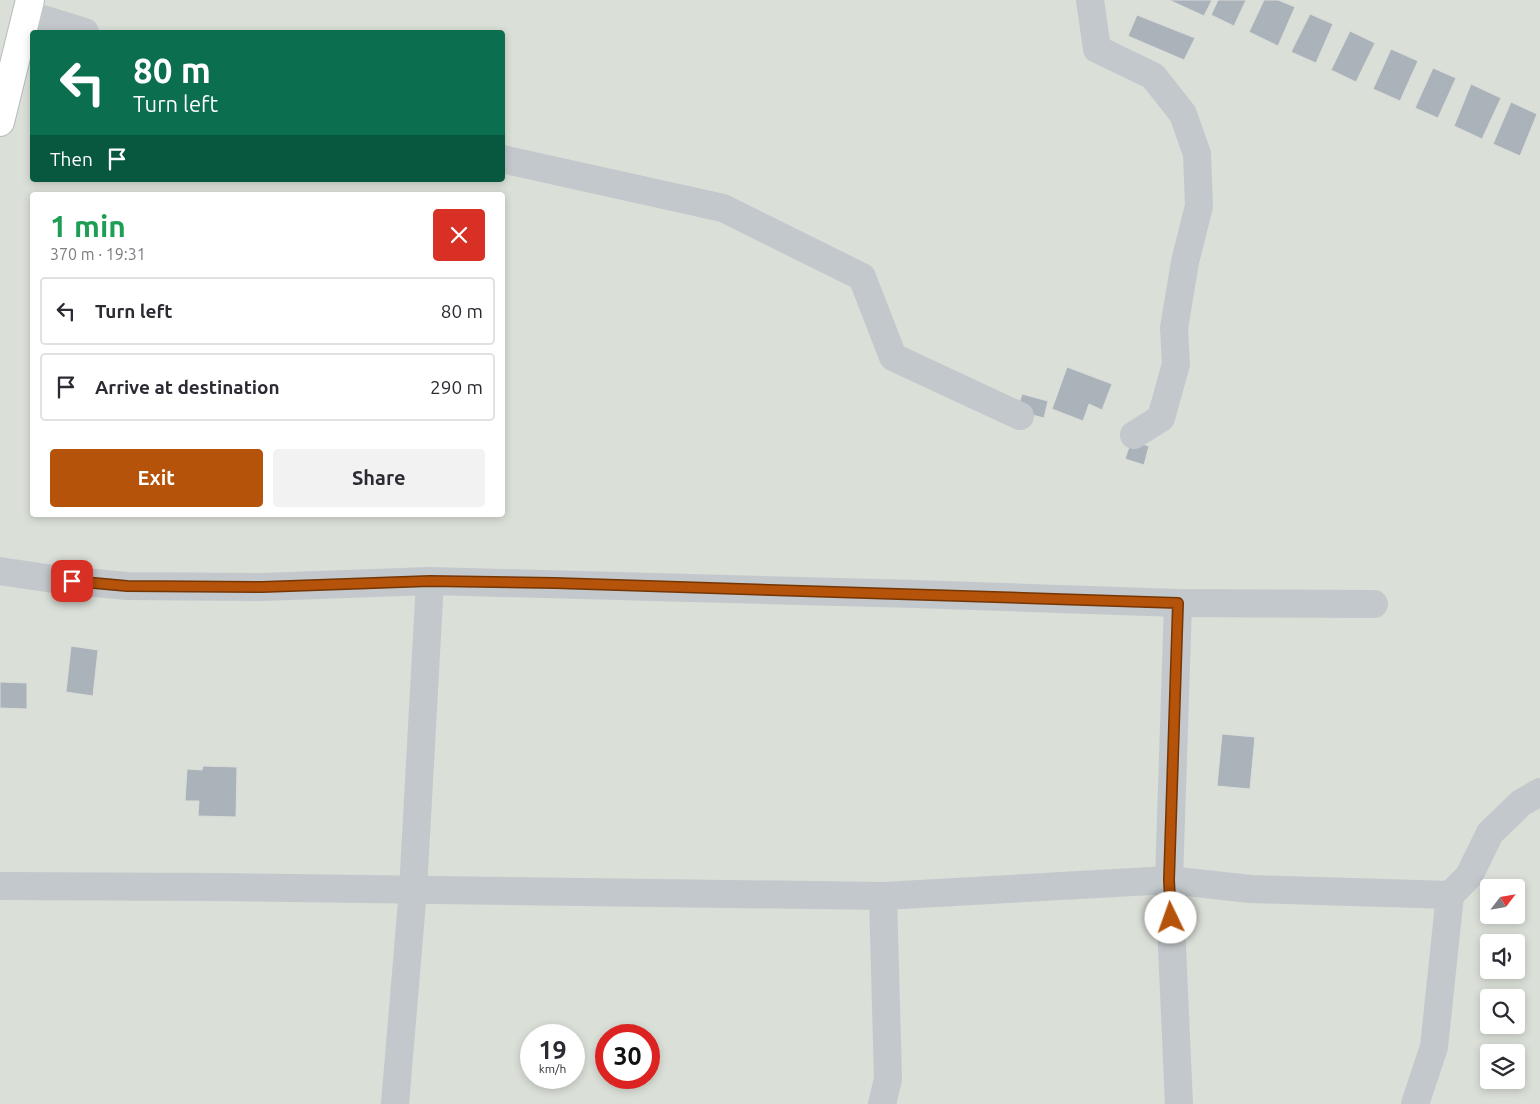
<!DOCTYPE html>
<meta charset="utf-8">
<style>
:root{--surface:#fff;--page:#f2f2f3;--text:#2b2b33;--muted:#7c7c81;--line:#e1e1e2;--accent:#b45309}
body{margin:0;font-family:Ubuntu,sans-serif;background:var(--page);color:var(--text);height:100vh;display:flex;flex-direction:column;font-size:19px;white-space:nowrap}
*{box-sizing:border-box;margin:0}
p{font-size:16px;color:var(--muted)}
.icon{flex:none;width:28px;height:28px;fill:none;stroke:currentColor;stroke-width:2;stroke-linecap:round;stroke-linejoin:round}
.map{position:relative;flex:1;overflow:hidden}
.panel{position:absolute;left:30px;top:192px;width:475px;height:325px;display:flex;flex-direction:column;background:var(--surface);border-radius:5px;box-shadow:0 2px 8px #0003}
.panel>*{flex:none}
.banner{position:absolute;left:30px;top:30px;width:475px;height:152px;border-radius:5px;box-shadow:0 2px 8px #0003;background:#0b6e4f;color:#fff;overflow:hidden}
.needle{width:32px;rotate:59deg}
.buttons{position:absolute;left:1480px;top:879px;display:grid;gap:10px}
.buttons a{display:grid;place-items:center;width:45px;height:45px;border-radius:5px;background:var(--surface);box-shadow:0 2px 8px #0003;font-size:25px}
.speed{position:absolute;left:520px;top:1024px;display:flex;gap:10px;font-size:25px;font-weight:700;text-align:center}
.speed>*{display:grid;place-content:center;width:65px;height:65px;border-radius:50%;background:var(--surface);box-shadow:0 2px 8px #0003;line-height:1}
.speed small{font-size:12px;font-weight:400}
.speed .limit{border:8px solid #d22;background:#fff;color:#111}
.pin{position:absolute;display:grid;place-items:center;width:42px;height:42px;color:#fff;margin:-21px;border-radius:10px;box-shadow:0 2px 8px #0006}
.me{position:absolute;width:55px;margin:-28px;rotate:357deg;stroke-linejoin:round;filter:drop-shadow(0 0 4px #0008)}
.turn{display:flex;align-items:center;gap:18px;height:105px;padding:0 20px;font-size:22px}
.turn .icon{width:65px;height:65px;stroke-width:2.5}
.turn b{display:block;font-size:35px;line-height:42px}
.then{display:flex;align-items:center;height:48px;padding:0 20px;background:#0003;gap:10px;font-size:19px}
.round{display:grid;place-items:center;flex:none;width:52px;height:52px;border-radius:5px;background:var(--page)}
.summary{display:flex;align-items:center;justify-content:space-between;height:85px;padding:0 20px}
h1{font-size:30px;font-weight:600;line-height:38px;color:#1e9e55}
.button{display:flex;gap:10px;margin-top:auto;padding:10px 20px}
.button a{flex:1;height:58px;border-radius:5px;background:var(--accent);color:#fff;font-size:20px;font-weight:600;line-height:58px;text-align:center}
.button a+a{background:var(--page);color:var(--text)}
ul{padding:0;list-style:none}
li{display:flex;align-items:center;gap:15px;height:68px;margin:0 10px 8px;padding:0 10px;border:2px solid var(--line);border-radius:5px}
li div{flex:1}
li b{display:block;font-size:19px}
li em{font-style:normal}
.map>svg:first-child{display:block}
.green{fill:#dadfd7;fill-rule:evenodd}
.building{fill:#aab3b9;stroke:#dcdcda}
.lines{fill:none;stroke-linecap:round;stroke-linejoin:round}
.major-casing{stroke:#b5babe;stroke-width:30}
.minor{stroke:#c3c8cc;stroke-width:28}
.major{stroke:#fff;stroke-width:28}
.route-casing{stroke:#753606;stroke-width:12}
.route{stroke:#b45309;stroke-width:9}
</style>
<div class="map">
<svg width="1540" height="1104" viewBox="0 0 1540 1104">
<rect width="100%" height="100%" fill="#fafaf8"/>
<path class="green" d="M 0,0 L 1540,0 L 1540,1104 L 0,1104 ZM 32,32 L 502,32 L 502,180 L 32,180 ZM 32,195 L 502,195 L 502,515 L 32,515 ZM 1489,888 L 1516,888 L 1516,915 L 1489,915 ZM 1489,942 L 1516,942 L 1516,970 L 1489,970 ZM 1489,998 L 1516,998 L 1516,1025 L 1489,1025 ZM 531,1035 L 574,1035 L 574,1078 L 531,1078 ZM 606,1035 L 649,1035 L 649,1078 L 606,1078 ZM 1489,1052 L 1516,1052 L 1516,1080 L 1489,1080 Z"/>
<g class="building">
<path d="M 1169,0 L 1212,0 L 1204,16 Z"/>
<path d="M 1218,0 L 1246,0 L 1234,26 L 1211,15 Z"/>
<path d="M 1264,0 L 1278,0 L 1295,7 L 1278,46 L 1249,32 Z"/>
<path d="M 1310,14 L 1333,24 L 1316,63 L 1291,52 Z"/>
<path d="M 1137,15 L 1195,38 L 1184,60 L 1128,36 Z"/>
<path d="M 1350,31 L 1375,43 L 1356,82 L 1331,70 Z"/>
<path d="M 1391,49 L 1418,61 L 1400,101 L 1373,89 Z"/>
<path d="M 1433,68 L 1456,78 L 1438,118 L 1415,108 Z"/>
<path d="M 1471,84 L 1501,98 L 1482,139 L 1454,126 Z"/>
<path d="M 1511,102 L 1537,114 L 1520,156 L 1493,144 Z"/>
<path d="M 1067,367 L 1112,384 L 1102,410 L 1089,404 L 1083,421 L 1052,409 Z"/>
<path d="M 1022,394 L 1048,401 L 1044,418 L 1017,411 Z"/>
<path d="M 1131,441 L 1149,446 L 1144,465 L 1125,459 Z"/>
<path d="M 71,646 L 98,650 L 93,696 L 66,692 Z"/>
<path d="M 0,682 L 27,683 L 27,709 L 0,708 Z"/>
<path d="M 1222,734 L 1255,737 L 1250,789 L 1217,786 Z"/>
<path d="M 203,766 L 237,767 L 236,817 L 198,816 L 199,801 L 185,801 L 187,769 L 202,770 Z"/>
</g>
<g class="lines">
<defs>
<path id="major" d="M 0,122 L 30,0"/>
</defs>
<use href="#major" class="major-casing"/>
<g class="minor">
<path d="M 1090,0 L 1097,49 L 1153,76 L 1183,114 L 1197,154 L 1199,206 L 1185,262 L 1174,328 L 1176,364 L 1161,418 L 1134,435"/>
<path d="M 27,14 L 85,32"/>
<path d="M 502,159 L 723,208 L 862,277 L 893,357 L 1020,416"/>
<path d="M 0,571 L 53,579 L 127,586 L 262,587 L 430,581 L 915,594 L 1178,603 L 1374,604"/>
<path d="M 1178,603 L 1169,880 L 1179,1104"/>
<path d="M 0,886 L 218,887 L 883,896 L 1169,880 L 1250,889 L 1450,895 L 1469,876 L 1490,833 L 1521,803 L 1540,792"/>
<path d="M 395,1104 L 413,890 L 430,581"/>
<path d="M 882,1104 L 888,1079 L 883,896"/>
<path d="M 1415,1104 L 1434,1047 L 1450,895"/>
</g>
<use href="#major" class="major"/>
</g>
<g class="lines">
<defs>
<path id="route" d="M 72,581 L 127,586 L 262,587 L 430,581 L 555,583 L 1178,603 L 1169,880 L 1171,918"/>
</defs>
<use href="#route" class="route-casing"/>
<use href="#route" class="route"/>
</g>
</svg>
<div class="buttons">
<a><svg class="needle" viewBox="-14 -14 28 28"><path d="M0-13l5 13h-10z" fill="#e53935"/><path d="M0 13l5-13h-10z" fill="#7c7c81"/></svg></a>
<a><svg class="icon" aria-label="sound" viewBox="0 0 24 24"><path d="M4 9h4l5-4v14l-5-4H4zM17 9q2 3 0 6"/></svg></a>
<a><svg class="icon" aria-label="search" viewBox="0 0 24 24"><circle cx="10" cy="10" r="6"/><path d="M15 15l6 6"/></svg></a>
<a><svg class="icon" aria-label="layers" viewBox="0 0 24 24"><path d="M12 4l9 5-9 5-9-5zM3 14l9 5 9-5"/></svg></a>
</div>
<div class="speed"><div>19<small>km/h</small></div><div class="limit">30</div></div>
<div class="pin" style="left:72px;top:581px;background:#d93025"><svg class="icon" aria-label="arrive" viewBox="0 0 24 24"><path d="M6 21V4h12l-3 4 3 4H6"/></svg></div>
<svg class="me" style="left:1171px;top:918px" viewBox="-20 -20 40 40"><circle r="19" fill="#fff"/><path d="M0-13L10 11 0 6-10 11z" fill="#b45309"/></svg>
<div class="banner">
<div class="turn"><svg class="icon" aria-label="left" viewBox="0 0 24 24"><path d="M17 20v-9H6M10 6l-5 5 5 5"/></svg><div><b>80 m</b>Turn left</div></div>
<div class="then">Then<svg class="icon" aria-label="arrive" viewBox="0 0 24 24"><path d="M6 21V4h12l-3 4 3 4H6"/></svg></div>
</div>
<section class="panel">
<div class="summary"><div><h1>1 min</h1><p>370 m · 19:31</p></div><a class="round" style="background:#d93025;color:#fff"><svg class="icon" aria-label="close" viewBox="0 0 24 24"><path d="M6 6l12 12M18 6L6 18"/></svg></a></div>
<ul>
<li><svg class="icon" aria-label="left" viewBox="0 0 24 24"><path d="M17 20v-9H6M10 6l-5 5 5 5"/></svg><div><b>Turn left</b></div><em>80 m</em></li>
<li><svg class="icon" aria-label="arrive" viewBox="0 0 24 24"><path d="M6 21V4h12l-3 4 3 4H6"/></svg><div><b>Arrive at destination</b></div><em>290 m</em></li>
</ul>
<div class="button"><a>Exit</a><a>Share</a></div>
</section>
</div>
